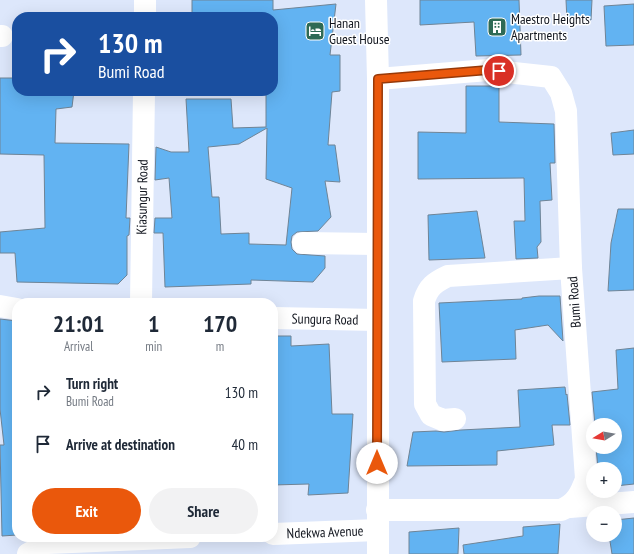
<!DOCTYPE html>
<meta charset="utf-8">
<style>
:root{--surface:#fff;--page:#f2f2f3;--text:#1f2937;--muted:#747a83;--accent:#ea580c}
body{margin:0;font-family:"PT Sans Narrow",sans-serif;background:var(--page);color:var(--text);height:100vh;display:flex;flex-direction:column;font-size:15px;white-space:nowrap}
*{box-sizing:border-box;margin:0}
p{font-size:13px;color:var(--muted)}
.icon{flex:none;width:22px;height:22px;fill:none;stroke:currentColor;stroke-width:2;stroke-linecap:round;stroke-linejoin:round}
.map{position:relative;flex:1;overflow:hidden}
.drawer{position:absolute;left:12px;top:298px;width:266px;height:244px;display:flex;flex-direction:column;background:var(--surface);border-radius:16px;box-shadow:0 4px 16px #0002}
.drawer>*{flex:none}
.top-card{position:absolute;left:12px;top:12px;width:266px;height:84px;border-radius:16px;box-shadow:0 4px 16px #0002;background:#1a4fa0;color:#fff;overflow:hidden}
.needle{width:26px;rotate:259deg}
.tools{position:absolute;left:586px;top:418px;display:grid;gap:8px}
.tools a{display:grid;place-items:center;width:36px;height:36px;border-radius:50%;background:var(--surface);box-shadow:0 4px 16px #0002;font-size:20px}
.pin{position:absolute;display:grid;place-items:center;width:34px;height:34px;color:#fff;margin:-17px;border:2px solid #fff;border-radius:50%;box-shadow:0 1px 4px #0007}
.me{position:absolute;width:44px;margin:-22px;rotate:0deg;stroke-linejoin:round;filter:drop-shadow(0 0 3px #0008)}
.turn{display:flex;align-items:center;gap:14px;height:84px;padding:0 20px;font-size:18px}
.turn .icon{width:52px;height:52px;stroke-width:2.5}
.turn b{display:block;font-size:28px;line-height:34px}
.eta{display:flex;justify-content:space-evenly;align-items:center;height:68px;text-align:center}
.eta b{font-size:24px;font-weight:700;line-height:28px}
.cta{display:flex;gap:8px;margin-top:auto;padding:8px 20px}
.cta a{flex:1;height:46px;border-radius:24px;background:var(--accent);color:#fff;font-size:16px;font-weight:700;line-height:46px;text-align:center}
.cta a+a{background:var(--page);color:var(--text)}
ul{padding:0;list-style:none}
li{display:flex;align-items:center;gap:12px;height:52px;padding:0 20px}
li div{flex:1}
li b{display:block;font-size:15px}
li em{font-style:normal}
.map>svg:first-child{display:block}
.building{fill:#62b3f2;stroke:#6f8496;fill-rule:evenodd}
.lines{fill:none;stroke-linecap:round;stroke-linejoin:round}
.minor{stroke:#fff;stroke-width:22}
.route-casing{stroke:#983908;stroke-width:10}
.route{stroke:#ea580c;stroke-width:7}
.labels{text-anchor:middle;stroke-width:3;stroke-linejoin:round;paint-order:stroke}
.poi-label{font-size:14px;fill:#11151e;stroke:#fff;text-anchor:start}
.street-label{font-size:14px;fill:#11151e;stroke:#fff}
</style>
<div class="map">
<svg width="634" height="554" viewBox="0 0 634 554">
<rect width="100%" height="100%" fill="#dde7fb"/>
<g class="building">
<path d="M 192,0 L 273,0 L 273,10 L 336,4 L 330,55 L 340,55 L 340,91 L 332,92 L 328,145 L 335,145 L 340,182 L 325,181 L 331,217 L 318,231 L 297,232 L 292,236 L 291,242 L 292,249 L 297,254 L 325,256 L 325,268 L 313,282 L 251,280 L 251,284 L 165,287 L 163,233 L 154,233 L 155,218 L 172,218 L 169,178 L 155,180 L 156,147 L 171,152 L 189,152 L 186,99 L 231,99 L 233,128 L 266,127 L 266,91 L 273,91 L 273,17 L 192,17 ZM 267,128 L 266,179 L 292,188 L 286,245 L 249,244 L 249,233 L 221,234 L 219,197 L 212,197 L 208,147 L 239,144 Z"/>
<path d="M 420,0 L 519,0 L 521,55 L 476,56 L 474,22 L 420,25 Z"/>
<path d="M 566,0 L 592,0 L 591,20 L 567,21 Z"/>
<path d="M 634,4 L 634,45 L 606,46 L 604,6 Z"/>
<path d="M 0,78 L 17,78 L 17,91 L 74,91 L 72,107 L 56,109 L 55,143 L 129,144 L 126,218 L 130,218 L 129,235 L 127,236 L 127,275 L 118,284 L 17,282 L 15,253 L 0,253 L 0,232 L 45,228 L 44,155 L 0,154 Z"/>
<path d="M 466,86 L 499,86 L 499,122 L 554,124 L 555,163 L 550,163 L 552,200 L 540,201 L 541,242 L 537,247 L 538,258 L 516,259 L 514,221 L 525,221 L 524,178 L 418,179 L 418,132 L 466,133 Z"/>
<path d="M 634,130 L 634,154 L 613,155 L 611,133 Z"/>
<path d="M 618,209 L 634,209 L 634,290 L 608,291 L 611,243 Z"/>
<path d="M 477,211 L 485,258 L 429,260 L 428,215 Z"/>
<path d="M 539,296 L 560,296 L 563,341 L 548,325 L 515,330 L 516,359 L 442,362 L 439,303 L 522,299 L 522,298 Z"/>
<path d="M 0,319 L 17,321 L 17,535 L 2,536 L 0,445 L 4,445 L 0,409 Z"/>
<path d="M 273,336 L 291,336 L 291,346 L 329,344 L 332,414 L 353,414 L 348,493 L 308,495 L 309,484 L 273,485 L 273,446 L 275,446 Z"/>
<path d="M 634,348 L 634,484 L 615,486 L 615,469 L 598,469 L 596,447 L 615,447 L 615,425 L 595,425 L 592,392 L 618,389 L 616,350 Z"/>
<path d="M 565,387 L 566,395 L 567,394 L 570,425 L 552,425 L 554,445 L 497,451 L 497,465 L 407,466 L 413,432 L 436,431 L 444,432 L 461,430 L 520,427 L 518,390 Z"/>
<path d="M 634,518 L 634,554 L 612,554 L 609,535 L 615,535 L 615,520 Z"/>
<path d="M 560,524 L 558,554 L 464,554 L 463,545 L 523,536 L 523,527 Z"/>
<path d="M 459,528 L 458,554 L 409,554 L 409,532 Z"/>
</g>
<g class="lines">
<g class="minor">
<path d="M 376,0 L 378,79 L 378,554"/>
<path d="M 145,17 L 145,0"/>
<path d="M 0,36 L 2,36"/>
<path d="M 303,243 L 377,244"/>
<path d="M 141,303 L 144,91"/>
<path d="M 0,306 L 17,309"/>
<path d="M 273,318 L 378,320"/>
<path d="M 455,419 L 443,420 L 431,415 L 425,404 L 424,301 C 428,287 435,282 448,276 L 571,268"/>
<path d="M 570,507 L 634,502"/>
<path d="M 377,510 L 561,510 C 576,504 581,493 586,479 L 571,268 L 566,111 L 561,93 L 551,77 L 488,70 L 378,79"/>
<path d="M 273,534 L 378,530"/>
<path d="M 28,554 L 48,543 L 190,537"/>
</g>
</g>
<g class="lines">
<defs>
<path id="route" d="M 377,463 L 378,79 L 488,70 L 499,71"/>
</defs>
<use href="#route" class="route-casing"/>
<use href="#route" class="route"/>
</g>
<defs>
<symbol id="building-square" viewBox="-11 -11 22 22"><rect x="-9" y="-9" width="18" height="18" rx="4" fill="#2e6a55" stroke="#fff"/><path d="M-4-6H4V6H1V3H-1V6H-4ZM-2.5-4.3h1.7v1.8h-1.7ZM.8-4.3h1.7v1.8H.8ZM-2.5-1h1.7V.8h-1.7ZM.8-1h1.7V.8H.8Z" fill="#fff"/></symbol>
<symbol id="hotel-square" viewBox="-11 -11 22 22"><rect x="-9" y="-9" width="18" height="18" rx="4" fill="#2e6a55" stroke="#fff"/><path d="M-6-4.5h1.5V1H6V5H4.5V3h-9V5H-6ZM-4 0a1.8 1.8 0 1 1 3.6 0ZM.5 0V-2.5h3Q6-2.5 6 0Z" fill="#fff"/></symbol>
</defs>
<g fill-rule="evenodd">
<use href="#building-square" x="486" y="16" width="22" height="22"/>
<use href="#hotel-square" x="304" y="20" width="22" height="22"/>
</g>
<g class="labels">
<g class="poi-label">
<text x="511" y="24">Maestro Heights<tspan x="511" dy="16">Apartments</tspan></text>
<text x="329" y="28">Hanan<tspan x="329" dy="16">Guest House</tspan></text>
</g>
<g class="street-label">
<text transform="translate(142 197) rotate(-89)" y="5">Kiasungur Road</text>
<text transform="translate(574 302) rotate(-94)" y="5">Bumi Road</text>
<text transform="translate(325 319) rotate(1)" y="5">Sungura Road</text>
<text transform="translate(325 532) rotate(-2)" y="5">Ndekwa Avenue</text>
</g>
</g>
</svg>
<div class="tools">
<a><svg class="needle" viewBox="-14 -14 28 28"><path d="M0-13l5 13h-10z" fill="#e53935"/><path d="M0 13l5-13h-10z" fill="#747a83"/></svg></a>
<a>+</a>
<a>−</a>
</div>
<div class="pin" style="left:499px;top:71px;background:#d93025"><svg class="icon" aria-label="arrive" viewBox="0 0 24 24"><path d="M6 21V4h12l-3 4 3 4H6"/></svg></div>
<svg class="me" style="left:377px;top:463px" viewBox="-20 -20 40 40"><circle r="19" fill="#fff"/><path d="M0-13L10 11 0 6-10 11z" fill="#ea580c"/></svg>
<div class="top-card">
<div class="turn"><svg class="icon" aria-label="right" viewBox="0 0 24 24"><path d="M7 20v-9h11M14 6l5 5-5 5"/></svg><div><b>130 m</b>Bumi Road</div></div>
</div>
<section class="drawer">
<div class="eta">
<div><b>21:01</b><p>Arrival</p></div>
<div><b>1</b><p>min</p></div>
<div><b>170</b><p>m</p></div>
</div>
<ul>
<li><svg class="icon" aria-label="right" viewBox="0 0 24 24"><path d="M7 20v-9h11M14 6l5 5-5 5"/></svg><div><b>Turn right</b><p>Bumi Road</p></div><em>130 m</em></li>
<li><svg class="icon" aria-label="arrive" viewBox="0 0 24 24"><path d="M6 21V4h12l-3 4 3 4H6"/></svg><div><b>Arrive at destination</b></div><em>40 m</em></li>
</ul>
<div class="cta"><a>Exit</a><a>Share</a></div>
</section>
</div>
